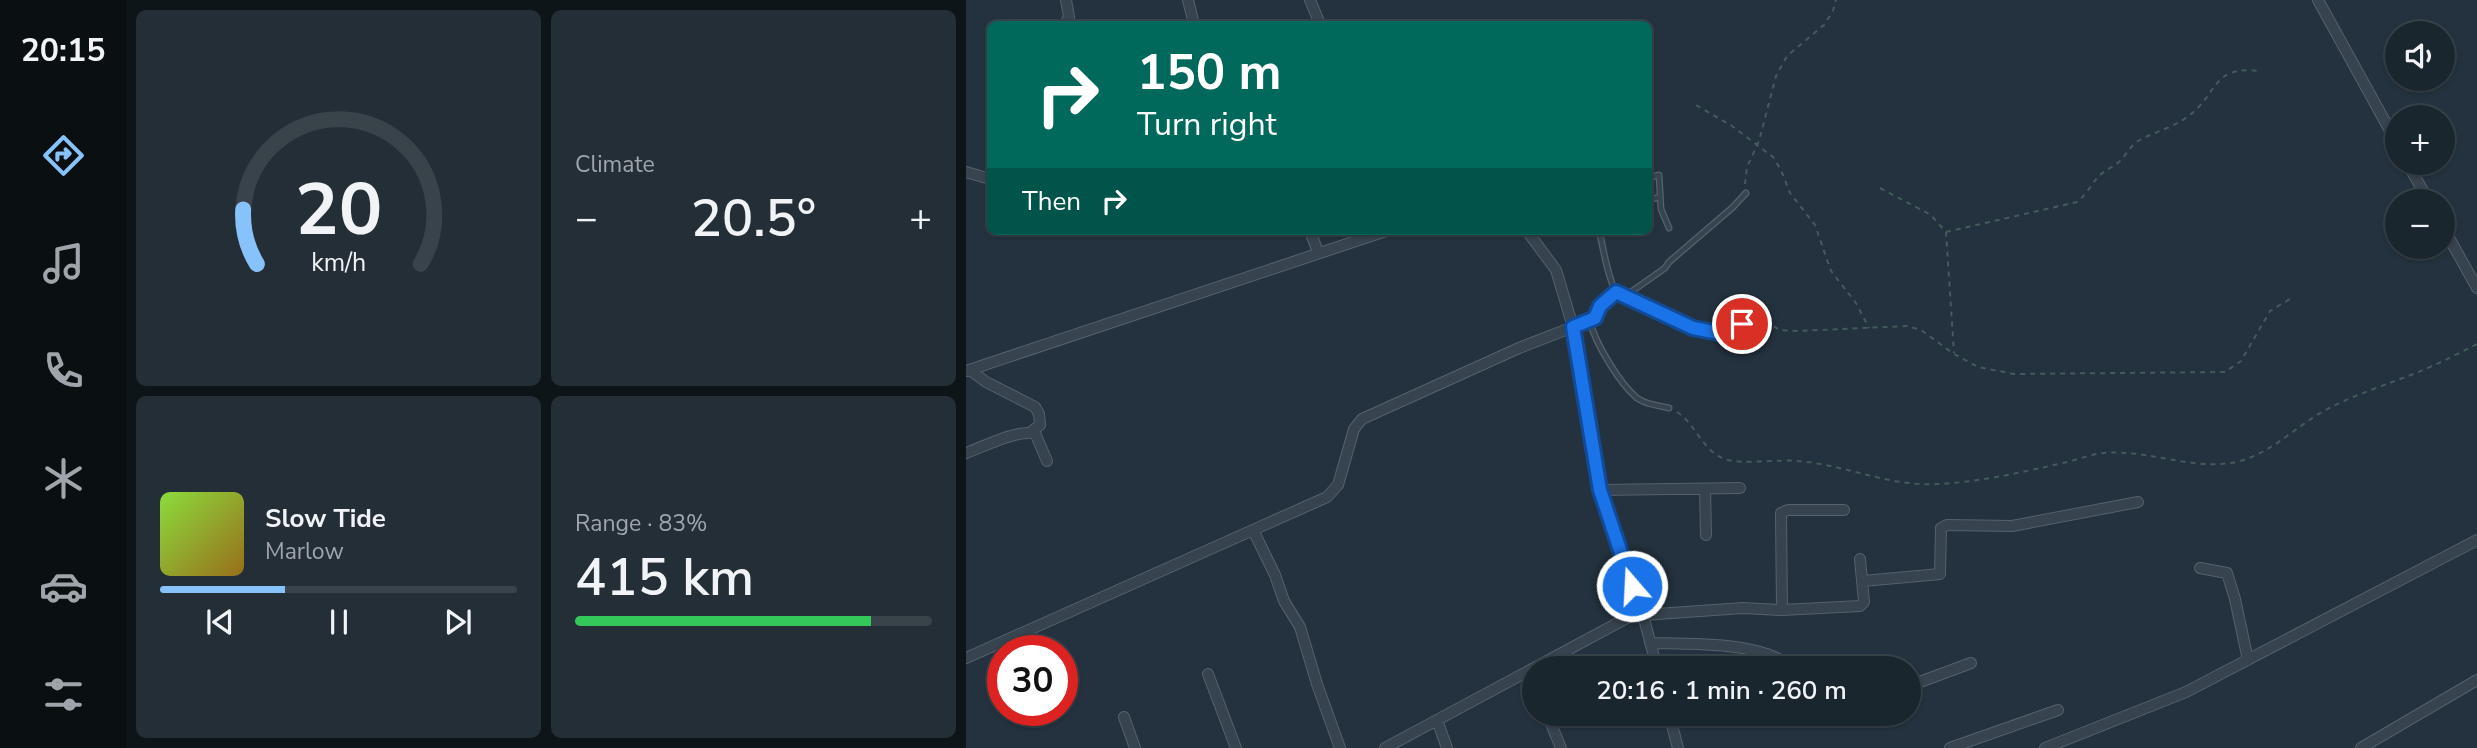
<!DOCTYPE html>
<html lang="en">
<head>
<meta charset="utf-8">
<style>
	:root { --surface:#1a262e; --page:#232e36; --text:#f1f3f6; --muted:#9fa5aa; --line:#38434a; --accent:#87c2fa }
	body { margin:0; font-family:"Nunito Sans",sans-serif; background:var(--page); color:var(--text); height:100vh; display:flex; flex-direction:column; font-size:26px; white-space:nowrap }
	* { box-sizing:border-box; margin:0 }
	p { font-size:23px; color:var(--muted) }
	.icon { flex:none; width:38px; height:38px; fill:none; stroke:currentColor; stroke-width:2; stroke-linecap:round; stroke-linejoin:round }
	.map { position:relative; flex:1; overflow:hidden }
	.side { display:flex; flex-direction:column; gap:10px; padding:10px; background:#0e1519; width:840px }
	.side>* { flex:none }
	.guide { position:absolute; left:21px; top:21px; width:665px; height:214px; border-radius:10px; box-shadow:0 2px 5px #0004,0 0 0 2px var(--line); background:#00695c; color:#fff; overflow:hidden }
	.controls { position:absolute; left:1419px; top:21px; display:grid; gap:14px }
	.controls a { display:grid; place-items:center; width:70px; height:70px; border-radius:50%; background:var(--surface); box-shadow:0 2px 5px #0004,0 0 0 2px var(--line); font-size:35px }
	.speed { position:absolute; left:21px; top:635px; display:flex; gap:14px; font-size:35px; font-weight:700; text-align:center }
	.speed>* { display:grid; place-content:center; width:91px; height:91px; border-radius:50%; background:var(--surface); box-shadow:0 2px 5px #0004,0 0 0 2px var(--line); line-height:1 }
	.speed .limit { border:10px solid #d22; background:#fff; color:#111 }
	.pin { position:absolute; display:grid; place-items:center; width:60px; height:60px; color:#fff; margin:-30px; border:4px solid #fff; border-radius:50%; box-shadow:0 2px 7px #0007 }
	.me { position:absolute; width:77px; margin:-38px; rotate:341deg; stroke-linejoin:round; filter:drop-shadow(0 0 5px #0008) }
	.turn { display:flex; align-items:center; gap:24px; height:147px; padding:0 35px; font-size:32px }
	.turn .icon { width:91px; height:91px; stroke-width:2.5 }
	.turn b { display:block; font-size:49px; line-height:60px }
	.then { display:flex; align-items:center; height:66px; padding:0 35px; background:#0003; gap:14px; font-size:26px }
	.big { font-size:52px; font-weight:600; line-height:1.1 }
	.side .card { flex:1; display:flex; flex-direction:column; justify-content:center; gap:10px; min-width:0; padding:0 24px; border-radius:10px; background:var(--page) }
	.side .dial { align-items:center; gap:0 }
	.dial svg { height:182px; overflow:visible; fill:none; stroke:var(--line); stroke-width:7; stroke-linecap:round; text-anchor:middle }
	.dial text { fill:var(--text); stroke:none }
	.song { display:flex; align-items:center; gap:21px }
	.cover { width:84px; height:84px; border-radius:10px; background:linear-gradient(135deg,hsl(90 70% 55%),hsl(40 70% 35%)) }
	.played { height:7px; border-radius:4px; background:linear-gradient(90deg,var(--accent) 35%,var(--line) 35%) }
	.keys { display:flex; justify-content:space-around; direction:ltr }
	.heat { display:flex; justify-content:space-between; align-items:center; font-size:38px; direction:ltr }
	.charge { height:10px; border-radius:5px; background:linear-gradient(90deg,#34c759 83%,var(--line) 0) }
	.side .tiles { flex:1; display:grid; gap:10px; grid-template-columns:repeat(2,1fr) }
	.trip { position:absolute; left:556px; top:656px; width:399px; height:70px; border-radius:35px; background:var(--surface); box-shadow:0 2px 5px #0004,0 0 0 2px var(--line); font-weight:600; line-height:70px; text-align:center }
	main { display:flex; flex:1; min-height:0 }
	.tabs { display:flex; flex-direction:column; width:126px; justify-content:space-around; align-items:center; background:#0a0f12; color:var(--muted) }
	.tabs .icon { width:49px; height:49px }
	.tabs .on { color:var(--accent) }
	.tabs b { font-size:32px; color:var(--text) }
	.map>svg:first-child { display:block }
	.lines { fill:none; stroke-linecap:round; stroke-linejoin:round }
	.lane-casing { stroke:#55616c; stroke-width:7 }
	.street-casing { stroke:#55616c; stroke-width:12 }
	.path { stroke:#435b5b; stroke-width:2; stroke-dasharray:5 5; stroke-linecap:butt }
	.lane { stroke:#37434e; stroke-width:4.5 }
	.street { stroke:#37434e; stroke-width:10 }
	.route-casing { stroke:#114b97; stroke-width:18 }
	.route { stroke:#1a73e8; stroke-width:12 }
</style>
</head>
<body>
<main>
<nav class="tabs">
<b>20:15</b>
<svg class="icon on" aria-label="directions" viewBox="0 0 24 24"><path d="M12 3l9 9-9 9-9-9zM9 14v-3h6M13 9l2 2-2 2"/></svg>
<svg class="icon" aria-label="music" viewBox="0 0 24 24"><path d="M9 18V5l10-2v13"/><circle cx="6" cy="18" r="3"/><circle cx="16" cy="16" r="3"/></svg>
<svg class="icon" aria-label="phone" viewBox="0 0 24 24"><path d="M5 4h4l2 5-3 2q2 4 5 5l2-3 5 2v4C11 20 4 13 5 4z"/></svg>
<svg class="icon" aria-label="climate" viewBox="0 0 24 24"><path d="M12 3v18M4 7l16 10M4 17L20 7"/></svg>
<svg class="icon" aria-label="car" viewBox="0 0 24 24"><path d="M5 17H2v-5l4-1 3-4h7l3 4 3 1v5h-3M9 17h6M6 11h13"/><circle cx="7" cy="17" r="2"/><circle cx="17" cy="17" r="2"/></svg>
<svg class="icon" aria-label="filters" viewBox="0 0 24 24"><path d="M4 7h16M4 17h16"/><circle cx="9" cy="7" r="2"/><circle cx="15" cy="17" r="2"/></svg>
</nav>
<section class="side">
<div class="tiles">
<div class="card dial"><svg viewBox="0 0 100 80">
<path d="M14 69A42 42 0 1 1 86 69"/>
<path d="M14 69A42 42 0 0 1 8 45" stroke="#87c2fa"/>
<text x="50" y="56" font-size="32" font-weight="700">20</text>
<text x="50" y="72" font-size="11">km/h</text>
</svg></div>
<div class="card"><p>Climate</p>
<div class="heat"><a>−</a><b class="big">20.5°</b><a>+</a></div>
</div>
<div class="card">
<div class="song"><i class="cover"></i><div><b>Slow Tide</b><p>Marlow</p></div></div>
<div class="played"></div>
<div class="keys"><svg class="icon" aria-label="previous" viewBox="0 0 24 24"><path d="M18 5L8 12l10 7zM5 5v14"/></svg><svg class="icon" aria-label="pause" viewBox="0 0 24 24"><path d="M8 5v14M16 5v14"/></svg><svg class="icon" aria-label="next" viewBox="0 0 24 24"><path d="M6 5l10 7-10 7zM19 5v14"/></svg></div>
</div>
<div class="card"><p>Range · 83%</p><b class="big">415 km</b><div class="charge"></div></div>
</div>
</section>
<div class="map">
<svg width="1511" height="748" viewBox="0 0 1511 748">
	<rect width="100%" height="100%" fill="#23323e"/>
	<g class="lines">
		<g class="lane-casing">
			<path id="lane" d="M682 178 693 175 695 209 703 228
				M682 200 694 197
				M633 231C638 250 641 276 650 292L727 328 758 334 793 315
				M624 322C630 344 653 383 671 398 680 405 692 405 703 408
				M607 327 629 318 634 306 650 292H665L699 268 703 262 766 208 780 193"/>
		</g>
		<g class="street-casing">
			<path id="street" d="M222 0 228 24
				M344 0 354 24
				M1352 0 1432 145
				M99 24 103 17 100 0
				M1441 163 1463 201
				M0 172 24 179
				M1477 227 1511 288
				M344 231 352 252
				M561 231 590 270 607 327
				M4 370 20 382 69 407 73 414 74 425 65 432
				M0 371 420 231
				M0 453C19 446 50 430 69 433L81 461
				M739 489 740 535
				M634 490 774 488
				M287 530 309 575 318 601 334 627 351 684 374 748
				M1234 568 1261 573 1269 599 1282 660
				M897 581 974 574 975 528 981 525 1046 526 1172 502
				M816 610 815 513 822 510H878
				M677 615 777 608 816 610 894 606 898 602 894 559
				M684 643C722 644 798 641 826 668
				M0 658 361 497 372 485 388 429 396 419 553 348 607 327 634 490 677 615 691 668
				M242 674 270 748
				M943 686 1005 663
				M581 714 595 748
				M703 714 712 748
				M158 717 169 748
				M471 720 481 748
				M419 748 674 611
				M984 748 1092 710
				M1079 748 1220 692 1511 540
				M1395 748 1511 680"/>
		</g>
		<path class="path" d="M730 105 766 126 807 157 815 170 824 193 849 225 865 271 890 303 903 328
			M779 184 781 167 793 141 810 76 821 56 858 25 867 11 870 0
			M914 188 965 215 980 232 988 353
			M980 232 1111 202C1120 195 1125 185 1132 177 1139 170 1147 167 1154 161 1160 155 1165 145 1172 141 1188 132 1206 128 1221 117 1253 95 1244 65 1294 71
			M800 320 813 330 832 331 941 326 955 330 988 354 1012 367 1048 374 1259 372 1275 361 1304 311 1324 299
			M711 412C730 424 736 451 759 459 773 465 815 459 832 461 880 465 924 487 972 484 1015 482 1056 472 1097 463 1111 460 1125 454 1138 453 1182 449 1226 471 1270 462 1304 454 1327 429 1356 412 1381 398 1408 389 1434 379 1460 370 1486 357 1511 344"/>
		<use href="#lane" class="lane"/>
		<use href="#street" class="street"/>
	</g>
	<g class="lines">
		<g class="route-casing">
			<path id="route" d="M666 586 634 490 607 327 629 318 634 306 650 292 727 328 758 334 776 324"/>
		</g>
		<use href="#route" class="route"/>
	</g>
</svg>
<div class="controls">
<a><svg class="icon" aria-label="sound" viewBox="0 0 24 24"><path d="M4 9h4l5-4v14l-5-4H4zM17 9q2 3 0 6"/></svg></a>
<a>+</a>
<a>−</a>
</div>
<div class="speed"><div class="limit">30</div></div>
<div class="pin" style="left:776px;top:324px;background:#d93025"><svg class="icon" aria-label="arrive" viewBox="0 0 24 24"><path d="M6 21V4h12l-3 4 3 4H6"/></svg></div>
<svg class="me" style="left:666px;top:586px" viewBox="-20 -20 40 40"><circle r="17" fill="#1a73e8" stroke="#fff" stroke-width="3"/><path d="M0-11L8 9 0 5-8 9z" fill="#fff"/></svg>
<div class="trip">20:16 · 1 min · 260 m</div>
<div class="guide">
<div class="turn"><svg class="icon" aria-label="right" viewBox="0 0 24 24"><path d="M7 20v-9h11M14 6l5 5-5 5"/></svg><div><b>150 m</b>Turn right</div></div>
<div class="then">Then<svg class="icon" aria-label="right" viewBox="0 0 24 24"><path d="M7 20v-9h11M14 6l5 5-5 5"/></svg></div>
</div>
</div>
</main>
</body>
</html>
